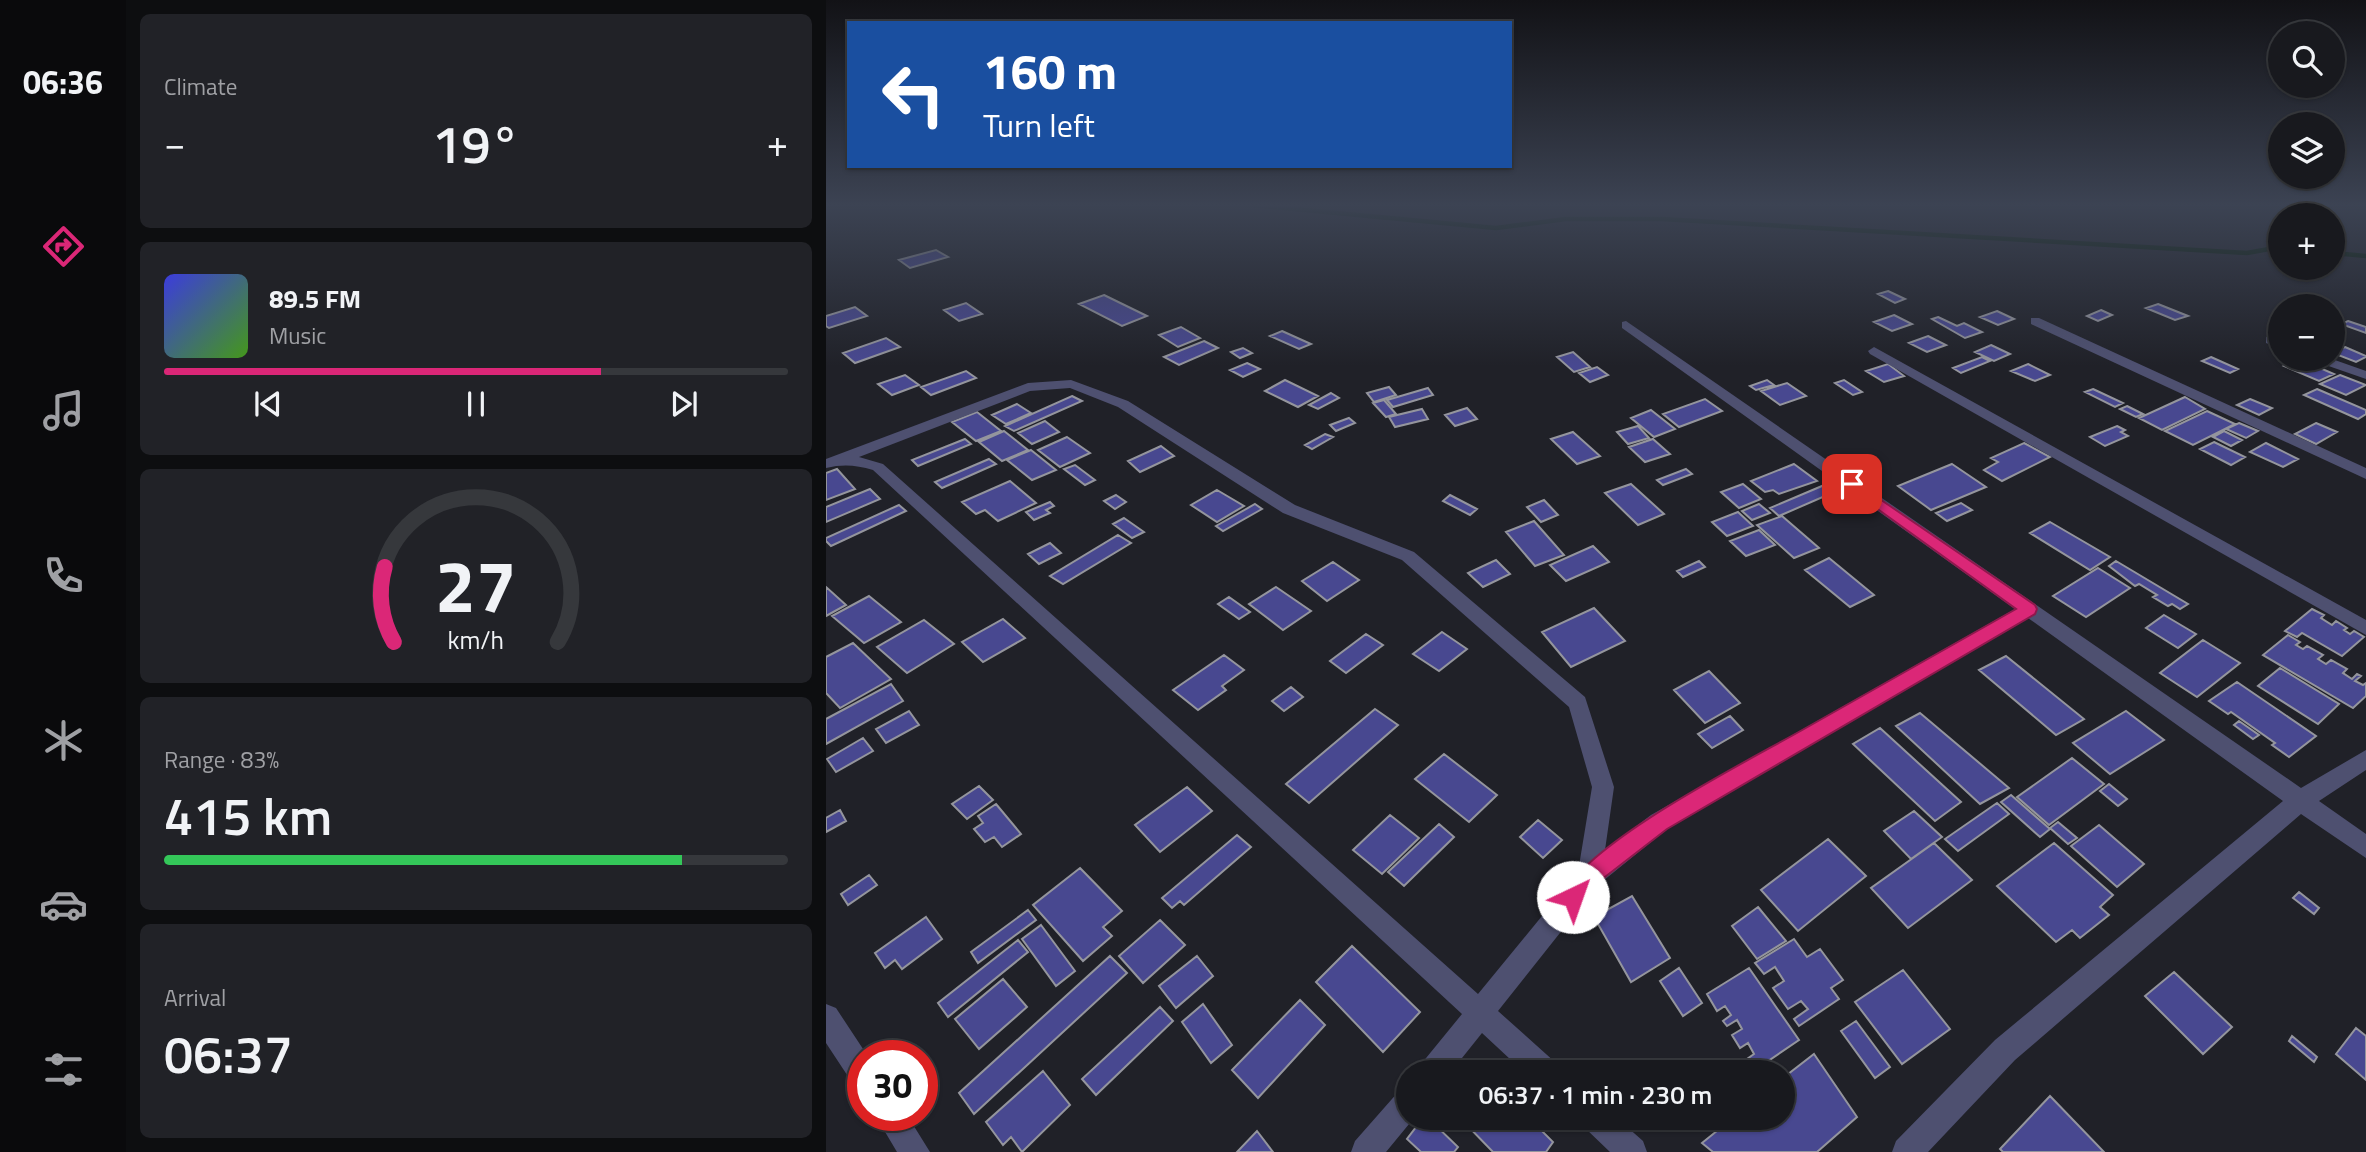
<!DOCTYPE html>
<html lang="en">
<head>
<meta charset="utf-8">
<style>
	:root { --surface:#18191e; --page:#212227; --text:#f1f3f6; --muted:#9fa0a4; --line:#36383c; --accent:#db2777 }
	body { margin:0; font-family:"Titillium Web",sans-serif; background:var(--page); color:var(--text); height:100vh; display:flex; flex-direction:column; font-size:26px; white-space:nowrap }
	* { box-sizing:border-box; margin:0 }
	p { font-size:23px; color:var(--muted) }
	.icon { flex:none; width:38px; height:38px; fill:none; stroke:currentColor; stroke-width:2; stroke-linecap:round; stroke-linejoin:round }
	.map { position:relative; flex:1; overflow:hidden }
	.panel { display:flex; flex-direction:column; gap:14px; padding:14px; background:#0d0e10; width:700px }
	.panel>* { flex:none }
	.hud { position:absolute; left:21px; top:21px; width:665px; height:147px; border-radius:0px; box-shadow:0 2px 5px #0004,0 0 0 2px var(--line); background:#1a4fa0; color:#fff; overflow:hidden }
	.fabs { position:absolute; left:1442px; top:21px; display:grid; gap:14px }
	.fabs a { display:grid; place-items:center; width:77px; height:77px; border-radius:50%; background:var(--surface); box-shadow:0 2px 5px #0004,0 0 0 2px var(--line); font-size:35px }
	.speed { position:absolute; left:21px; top:1040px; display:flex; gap:14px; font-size:35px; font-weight:700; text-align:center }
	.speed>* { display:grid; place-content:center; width:91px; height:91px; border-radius:50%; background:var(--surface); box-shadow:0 2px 5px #0004,0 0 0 2px var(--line); line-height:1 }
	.speed .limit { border:10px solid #d22; background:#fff; color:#111 }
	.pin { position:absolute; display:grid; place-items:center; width:60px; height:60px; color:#fff; margin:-30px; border-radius:14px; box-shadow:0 4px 10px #0006 }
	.me { position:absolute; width:77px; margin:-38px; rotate:42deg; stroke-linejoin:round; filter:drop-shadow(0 0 5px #0008) }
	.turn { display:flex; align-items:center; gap:24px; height:147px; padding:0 21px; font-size:32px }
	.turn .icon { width:91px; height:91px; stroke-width:2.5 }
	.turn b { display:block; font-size:49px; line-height:60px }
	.big { font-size:52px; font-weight:600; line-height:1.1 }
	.panel .widget { flex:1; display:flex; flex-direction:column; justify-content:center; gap:10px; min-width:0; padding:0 24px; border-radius:10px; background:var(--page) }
	.panel .dial { align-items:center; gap:0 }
	.dial svg { height:182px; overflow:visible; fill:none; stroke:var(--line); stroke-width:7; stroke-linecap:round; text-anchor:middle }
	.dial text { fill:var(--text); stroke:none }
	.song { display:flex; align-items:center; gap:21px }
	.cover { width:84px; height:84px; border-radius:10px; background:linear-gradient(135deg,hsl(240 70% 55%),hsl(100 70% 35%)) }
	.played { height:7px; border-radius:4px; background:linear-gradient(90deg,var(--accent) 70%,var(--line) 70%) }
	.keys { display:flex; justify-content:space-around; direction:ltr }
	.heat { display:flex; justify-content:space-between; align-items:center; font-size:38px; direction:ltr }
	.charge { height:10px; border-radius:5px; background:linear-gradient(90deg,#34c759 83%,var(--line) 0) }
	.trip { position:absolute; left:570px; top:1060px; width:399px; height:70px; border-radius:35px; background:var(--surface); box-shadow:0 2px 5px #0004,0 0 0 2px var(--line); font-weight:600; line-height:70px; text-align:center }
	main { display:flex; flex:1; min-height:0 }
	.tabs { display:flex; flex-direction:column; width:126px; justify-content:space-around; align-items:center; background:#0a0a0c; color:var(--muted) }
	.tabs .icon { width:49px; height:49px }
	.tabs .on { color:var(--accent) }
	.tabs b { font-size:32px; color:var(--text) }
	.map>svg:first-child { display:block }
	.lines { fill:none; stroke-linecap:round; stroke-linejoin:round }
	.stream { stroke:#001700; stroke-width:4.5 }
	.building { fill:#484890; stroke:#94959d; stroke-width:2 }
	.street { fill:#4e5070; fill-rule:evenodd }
	.route { fill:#db2777; stroke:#8e194d; stroke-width:2 }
</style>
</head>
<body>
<main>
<nav class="tabs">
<b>06:36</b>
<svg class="icon on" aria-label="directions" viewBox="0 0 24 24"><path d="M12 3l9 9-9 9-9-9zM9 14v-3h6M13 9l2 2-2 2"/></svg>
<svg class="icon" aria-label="music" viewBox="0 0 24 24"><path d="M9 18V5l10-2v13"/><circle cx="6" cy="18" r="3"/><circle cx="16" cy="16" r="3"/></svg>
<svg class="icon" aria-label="phone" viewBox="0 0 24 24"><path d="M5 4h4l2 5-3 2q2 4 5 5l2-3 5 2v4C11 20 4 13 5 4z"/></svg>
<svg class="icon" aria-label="climate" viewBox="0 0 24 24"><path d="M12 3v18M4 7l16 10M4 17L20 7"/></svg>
<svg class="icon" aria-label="car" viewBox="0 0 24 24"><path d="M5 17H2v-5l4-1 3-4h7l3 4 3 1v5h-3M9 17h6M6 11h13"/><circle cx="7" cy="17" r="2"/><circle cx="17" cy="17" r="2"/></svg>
<svg class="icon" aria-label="filters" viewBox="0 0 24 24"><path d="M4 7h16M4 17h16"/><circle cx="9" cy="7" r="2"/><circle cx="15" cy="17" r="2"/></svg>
</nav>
<section class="panel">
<div class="widget"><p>Climate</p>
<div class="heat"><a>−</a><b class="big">19°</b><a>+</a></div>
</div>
<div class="widget">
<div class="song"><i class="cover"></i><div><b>89.5 FM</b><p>Music</p></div></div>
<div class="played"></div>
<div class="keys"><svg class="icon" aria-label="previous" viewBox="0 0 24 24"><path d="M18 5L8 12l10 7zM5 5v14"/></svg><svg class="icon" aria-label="pause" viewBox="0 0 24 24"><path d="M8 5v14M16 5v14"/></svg><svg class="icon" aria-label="next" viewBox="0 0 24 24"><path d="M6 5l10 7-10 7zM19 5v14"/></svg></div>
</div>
<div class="widget dial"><svg viewBox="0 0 100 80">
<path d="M14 69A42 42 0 1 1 86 69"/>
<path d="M14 69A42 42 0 0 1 10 36" stroke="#db2777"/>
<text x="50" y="56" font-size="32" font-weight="700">27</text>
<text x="50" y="72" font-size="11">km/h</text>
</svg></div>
<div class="widget"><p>Range · 83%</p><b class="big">415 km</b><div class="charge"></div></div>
<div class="widget"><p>Arrival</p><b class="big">06:37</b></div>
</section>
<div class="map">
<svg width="1540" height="1152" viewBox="0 0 1540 1152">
	<rect width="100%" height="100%" fill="#202128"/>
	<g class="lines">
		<path class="stream" d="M426 205 670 228 740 219H836L1421 253 1454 247
			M1507 253 1540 256"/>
	</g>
	<path class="building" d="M110 250 122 257 84 268 73 260Z
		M1062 291 1079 299 1069 303 1052 294Z
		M278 295 321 316 296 326 253 304Z
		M140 303 156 314 133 321 118 310Z
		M1332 304 1362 316 1349 320 1320 308Z
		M29 307 41 316 3 328 0 326V316Z
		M1275 310 1286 315 1272 321 1261 316Z
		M1171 311 1188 319 1172 325 1154 317Z
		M1068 315 1086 324 1066 331 1048 322Z
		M1112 317 1131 326 1138 323 1156 332 1139 338 1106 319Z
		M1522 321 1540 327V333L1515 324Z
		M355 327 374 338 352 347 333 335Z
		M456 331 485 344 473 349 444 336Z
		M1102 336 1120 345 1101 352 1083 343Z
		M60 338 74 347 29 363 17 353Z
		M378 341 392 348 353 365 338 357Z
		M1165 345 1184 354 1168 361 1149 352Z
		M1519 347 1540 356V357L1530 362 1507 353Z
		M417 348 426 353 414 358 405 352Z
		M747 352 764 367 748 372 731 357Z
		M1156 357 1164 361 1135 373 1127 368Z
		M1385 357 1412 369 1404 373 1376 361Z
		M1473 359 1508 374 1493 381 1458 366Z
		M421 363 434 369 417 377 404 370Z
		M1062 364 1078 376 1058 382 1040 371Z
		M1202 364 1224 375 1209 381 1185 371Z
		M771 367 782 375 764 382 753 373Z
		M140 371 150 378 105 395 95 387Z
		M79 375 93 385 66 395 52 384Z
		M1514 375 1540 385 1520 395 1494 384Z
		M459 380 492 396 472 407 439 391Z
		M941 380 948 385 930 390 924 386Z
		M1018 380 1036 392 1027 395 1009 383Z
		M961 383 980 396 954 405 935 391Z
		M563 387 570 395 548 402 541 393Z
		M602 388 607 395 567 407 561 400Z
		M1267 389 1297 403 1289 407 1259 392Z
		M1491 389 1540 410V414L1532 419 1478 395Z
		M505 393 513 398 492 409 483 405Z
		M246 396 256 401 188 431 179 426Z
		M1359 397 1379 409 1336 430 1313 418Z
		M879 399 896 411 853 427 837 414Z
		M1424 399 1446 408 1433 415 1411 405Z
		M558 400 570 414 560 417 547 403Z
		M191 404 205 413 180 424 166 415Z
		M1301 406 1317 414 1310 417 1294 409Z
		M641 408 651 419 629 426 619 415Z
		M596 409 602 419 569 427 563 417Z
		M825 410 849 429 828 437 805 418Z
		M1381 411 1409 424 1367 445 1339 431Z
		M151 412 175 431 150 441 126 422Z
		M523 418 529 423 510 431 504 425Z
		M219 421 233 432 206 444 192 433Z
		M1413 423 1432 431 1420 438 1400 429Z
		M1490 423 1511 432 1490 444 1469 434Z
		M812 426 823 438 802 444 791 432Z
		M1291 426 1299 430 1295 432 1302 436 1279 446 1264 437Z
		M178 431 202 450 176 461 153 442Z
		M1398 431 1416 440 1405 446 1387 437Z
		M747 432 774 456 751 464 725 439Z
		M499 434 507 437 486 449 479 445Z
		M241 437 264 453 234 467 212 450Z
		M139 439 145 444 92 466 86 460Z
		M827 439 844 454 819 462 803 447Z
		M1388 442 1419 457 1405 465 1374 449Z
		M1198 443 1224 457 1176 481 1158 470 1172 462 1165 458Z
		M1440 443 1472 459 1457 467 1424 452Z
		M335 446 348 456 314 472 302 461Z
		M205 450 230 470 206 480 181 460Z
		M163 459 170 464 116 488 109 482Z
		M968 464 991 481 953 494 947 490 939 492 925 481Z
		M1126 464 1160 487 1105 510 1072 486Z
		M249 465 269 480 259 485 238 469Z
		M11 469 29 489 0 500V473Z
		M860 469 866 474 837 485 831 480Z
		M184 481 210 503 172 521 159 510 150 514 136 502Z
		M805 484 838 514 812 525 779 493Z
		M917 484 935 499 913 508 895 492Z
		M996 486 1006 493 953 516 944 508Z
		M44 489 54 499 0 522V507Z
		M391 490 418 506 391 522 365 505Z
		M290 495 300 502 289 509 278 501Z
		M624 495 651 509 644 515 617 501Z
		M718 500 732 515 715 522 701 507Z
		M224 502 228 506 220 510 224 513 208 520 200 512Z
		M1135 503 1146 510 1121 521 1110 513Z
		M429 504 436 509 397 531 390 526Z
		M933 504 944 513 926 520 916 511Z
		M73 505 80 511 5 546 0 541V538Z
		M912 512 927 526 901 536 886 522Z
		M956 516 993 548 968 558 931 525Z
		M298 518 318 532 306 538 287 524Z
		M708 521 738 555 709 566 680 532Z
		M1224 522 1284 557 1264 570 1204 533Z
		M933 530 949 545 920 556 904 541Z
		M292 535 305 543 237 584 224 576Z
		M224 543 235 553 213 564 202 554Z
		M767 546 783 562 740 581 724 565Z
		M1003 558 1048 595 1024 607 979 570Z
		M670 560 684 574 657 587 642 573Z
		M873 561 879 567 857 577 851 571Z
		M1290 561 1362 604 1354 609 1346 604 1342 606 1327 597 1331 595 1313 584 1309 586 1283 566Z
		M507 562 533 580 501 601 476 581Z
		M1272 568 1304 588 1260 617 1227 596Z
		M0 587 20 605 0 616Z
		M450 587 485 611 457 630 423 604Z
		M43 596 75 622 38 643 6 616Z
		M403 597 424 612 413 619 392 604Z
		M768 608 799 641 745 667 716 632Z
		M1486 609 1498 615 1495 618 1506 625 1510 621 1521 628 1518 630 1524 634 1528 631 1538 637 1516 656 1476 633 1471 637 1459 631Z
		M1338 615 1370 634 1352 648 1320 628Z
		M177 619 199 638 157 662 136 642Z
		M98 620 128 644 81 673 51 647Z
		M616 632 641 649 613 671 587 654Z
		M540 634 557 645 520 673 504 661Z
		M1462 635 1474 642 1470 645 1477 649 1481 646 1497 655 1492 659 1500 664 1505 660 1521 669 1517 673 1526 679 1531 674 1535 676 1529 681 1537 685 1540 683V696L1527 708 1437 655Z
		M1377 640 1414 663 1371 697 1334 673Z
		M27 643 65 679 14 708 0 693V657Z
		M398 655 418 670 396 686 400 690 372 710 347 690Z
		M1180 656 1258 719 1230 735 1153 670Z
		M1454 668 1513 704 1492 724 1432 686Z
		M883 671 914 703 879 723 848 690Z
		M1411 682 1490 736 1463 757 1446 745 1449 743 1405 712 1402 714 1383 701Z
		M65 684 77 701 0 744V719Z
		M465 687 477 697 458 711 446 701Z
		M549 709 572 725 483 803 460 784Z
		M83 711 93 725 60 743 50 729Z
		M1300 711 1338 740 1284 774 1247 743Z
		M1094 713 1183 788 1154 804 1070 726Z
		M904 716 917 730 886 748 872 734Z
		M1413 721 1433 735 1427 739 1408 725Z
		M1054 728 1135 802 1109 821 1027 744Z
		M37 738 47 751 10 772 1 759Z
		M618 754 671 795 643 822 589 779Z
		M1246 758 1278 784 1223 825 1191 797Z
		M1283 784 1301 799 1292 806 1274 791Z
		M153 786 167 800 141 819 126 804Z
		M361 787 386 811 334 852 309 825Z
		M1185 795 1224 829 1214 837 1175 802Z
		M1171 803 1183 814 1132 851 1119 839Z
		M170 804 195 834 176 847 168 837 159 842 148 829 157 823 152 816Z
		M14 810 20 821 0 832V818Z
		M1088 811 1116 837 1085 859 1058 831Z
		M564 815 593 838 556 874 527 850Z
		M712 820 736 840 717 858 694 837Z
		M1232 822 1251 838 1242 844 1224 828Z
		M613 824 628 837 578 886 562 872Z
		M1273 825 1318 864 1291 887 1245 846Z
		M411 835 425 847 358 905 354 901 346 908 336 898Z
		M1002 839 1040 876 972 931 935 890Z
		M1108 843 1146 880 1082 928 1045 888Z
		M1228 843 1287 895 1274 907 1283 915 1254 938 1246 930 1230 942 1171 886Z
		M254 868 296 911 277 927 286 936 257 961 207 905Z
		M43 875 51 885 22 905 15 894Z
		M1473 892 1493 908 1488 914 1467 898Z
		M806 896 844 958 805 982 768 917Z
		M932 907 960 941 931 959 906 926Z
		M202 910 210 920 152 963 145 952Z
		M100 917 116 939 76 969 69 960 59 968 49 953Z
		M334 920 359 945 317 983 293 956Z
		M215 925 249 971 230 986 196 939Z
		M968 939 981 957 994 949 1017 980 1005 988 1013 999 973 1026 968 1019 982 1009 975 1001 962 1009 947 988 958 981 949 967 938 974 929 963Z
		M192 940 202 952 122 1017 112 1003Z
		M526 946 594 1012 557 1052 490 982Z
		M284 956 301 973 148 1114 133 1093Z
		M371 956 387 976 350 1008 333 986Z
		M853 968 876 1003 857 1016 834 981Z
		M923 968 973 1040 929 1070 921 1059 928 1054 922 1043 914 1048 906 1035 916 1029 911 1020 901 1026 897 1021 905 1015 899 1006 891 1011 881 994Z
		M1077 970 1124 1029 1076 1064 1029 1002Z
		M1348 972 1406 1027 1377 1054 1319 996Z
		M177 979 201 1007 153 1049 129 1019Z
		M474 1000 499 1025 432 1098 406 1070Z
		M377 1004 406 1045 385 1063 356 1022Z
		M334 1007 347 1021 270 1095 256 1079Z
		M1030 1021 1064 1067 1049 1078 1015 1031Z
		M1530 1028 1540 1036V1080L1510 1054Z
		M1466 1036 1491 1057 1488 1062 1463 1041Z
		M988 1054 1031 1117 991 1152H887L876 1143 907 1118H957V1078Z
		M645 1061 657 1073H635Z
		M217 1071 244 1105 196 1152 185 1137 177 1145 160 1122Z
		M1224 1096 1278 1152H1177L1174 1149Z
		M597 1118H602L632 1147 628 1152H595L581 1139Z
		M634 1118H703L727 1142 720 1152H667Z
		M431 1131 447 1152H411Z"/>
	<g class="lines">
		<path class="street" d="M1205 318H1213L1540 468V479L1205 324Z
			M800 321 1475 788 1540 750V770L1493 801 1540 834V858L1475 814 1189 1060 1102 1152H1066L1070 1141 1169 1040 1457 801 1202 618 841 829 772 885 672 1011 730 1063 734 1073H699L656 1033 624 1073H592L596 1063 636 1014 47 470C30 465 17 464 0 468V459L202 383 245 380 302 401 469 505 588 552 759 697 788 787 779 850 825 815 1189 609 796 328V322ZM244 388 292 407 457 513 576 560 743 707 766 787 752 872 652 994 57 464 33 457 204 391Z
			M1444 336 1454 340V348L1440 343V337Z
			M1048 347 1540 620V635L1044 354 1042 351Z
			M1489 359H1506L1540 371V379L1491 362Z
			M0 1004 10 1008 41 1055H37V1088L27 1084 0 1043Z
			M583 1086V1118H588L560 1152H525L529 1141 573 1091Z
			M49 1115H81L104 1152H71Z
			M754 1118H791L817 1141 821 1152H784L759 1128Z"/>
	</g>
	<linearGradient id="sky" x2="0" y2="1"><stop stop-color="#121216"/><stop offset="0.56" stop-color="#3c4353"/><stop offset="1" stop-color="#3c4353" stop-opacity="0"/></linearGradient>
	<rect width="1540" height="366" fill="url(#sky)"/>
	<path class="route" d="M1026 480 1209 605 1211 609 1209 614 841 829 770 884 755 904 747 907 739 904 736 897C760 842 922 761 978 729 1049 689 1120 649 1190 609L1021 487 1019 484Z"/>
</svg>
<div class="fabs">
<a><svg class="icon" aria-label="search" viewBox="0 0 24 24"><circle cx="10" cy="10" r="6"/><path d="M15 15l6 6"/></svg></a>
<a><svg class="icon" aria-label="layers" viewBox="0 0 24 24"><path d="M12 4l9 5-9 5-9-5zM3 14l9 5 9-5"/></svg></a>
<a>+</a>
<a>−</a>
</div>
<div class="speed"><div class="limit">30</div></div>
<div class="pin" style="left:1026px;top:484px;background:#d93025"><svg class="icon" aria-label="arrive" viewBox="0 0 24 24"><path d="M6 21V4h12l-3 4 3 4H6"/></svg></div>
<svg class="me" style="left:747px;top:897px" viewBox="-20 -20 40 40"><circle r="19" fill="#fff"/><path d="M0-13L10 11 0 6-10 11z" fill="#db2777"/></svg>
<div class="trip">06:37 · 1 min · 230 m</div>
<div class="hud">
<div class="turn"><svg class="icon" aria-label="left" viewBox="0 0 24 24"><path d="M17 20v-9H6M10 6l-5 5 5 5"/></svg><div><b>160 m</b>Turn left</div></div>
</div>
</div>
</main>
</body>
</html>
